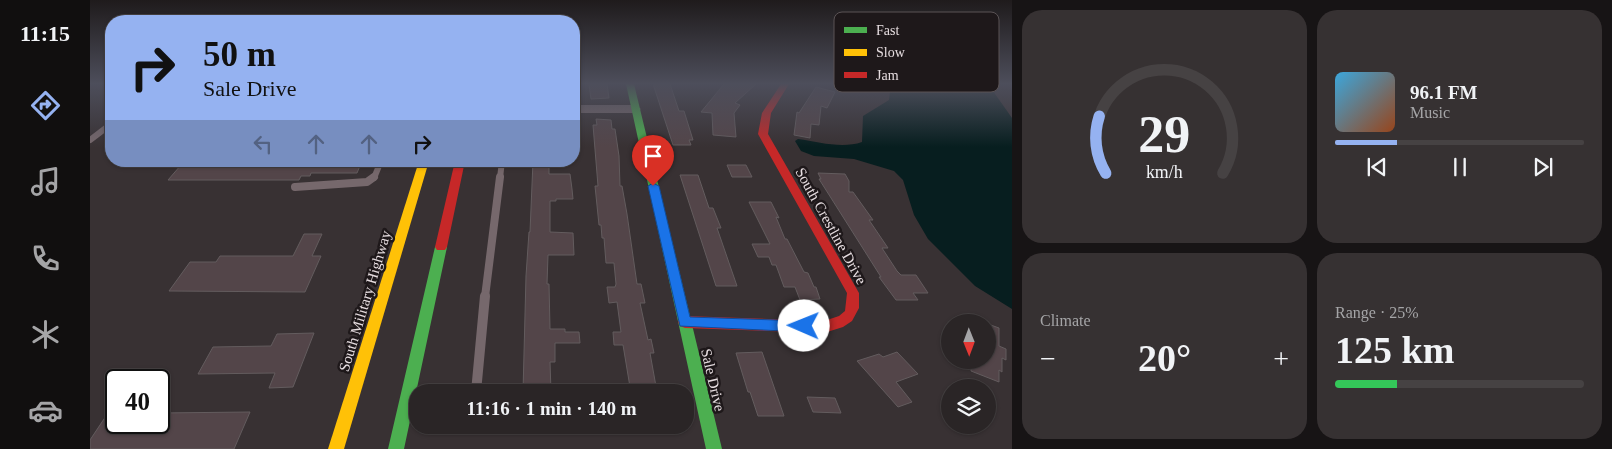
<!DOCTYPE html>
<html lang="en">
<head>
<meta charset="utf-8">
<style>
	:root { --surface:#2a2526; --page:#363132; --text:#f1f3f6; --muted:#a5a5a7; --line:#464243; --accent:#95b2f1 }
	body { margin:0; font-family:Georgia,serif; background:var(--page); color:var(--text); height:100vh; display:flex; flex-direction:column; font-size:19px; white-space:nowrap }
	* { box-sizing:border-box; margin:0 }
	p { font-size:16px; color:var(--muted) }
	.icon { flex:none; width:28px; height:28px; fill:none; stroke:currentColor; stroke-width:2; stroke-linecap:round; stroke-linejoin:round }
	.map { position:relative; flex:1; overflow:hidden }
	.panel { display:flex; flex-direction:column; gap:10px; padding:10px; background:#171415; width:600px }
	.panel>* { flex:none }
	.banner { position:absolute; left:15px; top:15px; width:475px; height:152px; border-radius:20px; box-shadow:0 1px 4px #0004,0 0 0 1px var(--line); background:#95b2f1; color:#111; overflow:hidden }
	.needle { width:32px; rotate:179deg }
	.tools { position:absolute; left:851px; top:314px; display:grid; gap:10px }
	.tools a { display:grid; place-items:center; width:55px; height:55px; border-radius:50%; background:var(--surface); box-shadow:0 1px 4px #0004,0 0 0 1px var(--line); font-size:25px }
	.speed { position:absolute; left:15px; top:369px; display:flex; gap:10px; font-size:25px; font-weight:700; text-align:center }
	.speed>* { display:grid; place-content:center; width:65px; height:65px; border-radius:50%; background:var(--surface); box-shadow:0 1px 4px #0004,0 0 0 1px var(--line); line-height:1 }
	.speed .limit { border:2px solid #111; border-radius:8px; background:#fff; color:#111 }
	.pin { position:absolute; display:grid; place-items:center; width:42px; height:42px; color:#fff; margin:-51px -21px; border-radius:50% 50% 50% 0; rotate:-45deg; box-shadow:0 0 5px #0007 }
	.pin .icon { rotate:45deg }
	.me { position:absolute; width:55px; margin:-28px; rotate:271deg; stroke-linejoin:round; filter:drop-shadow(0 0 4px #0008) }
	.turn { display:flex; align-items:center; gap:18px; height:105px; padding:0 15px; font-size:22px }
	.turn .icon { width:65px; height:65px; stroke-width:2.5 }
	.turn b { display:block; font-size:35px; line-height:42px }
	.lanes { display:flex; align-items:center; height:48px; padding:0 15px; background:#0003; justify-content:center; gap:25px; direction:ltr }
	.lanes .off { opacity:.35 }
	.big { font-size:38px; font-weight:800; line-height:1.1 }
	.panel .card { flex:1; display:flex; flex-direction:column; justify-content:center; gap:8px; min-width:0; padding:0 18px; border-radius:20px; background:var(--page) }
	.panel .dial { align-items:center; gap:0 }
	.dial svg { height:130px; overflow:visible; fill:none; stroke:var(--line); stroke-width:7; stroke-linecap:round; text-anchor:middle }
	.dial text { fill:var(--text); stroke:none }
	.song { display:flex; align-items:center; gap:15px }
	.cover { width:60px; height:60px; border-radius:8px; background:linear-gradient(135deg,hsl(200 70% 55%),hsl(20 70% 35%)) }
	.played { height:5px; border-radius:2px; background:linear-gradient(90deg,var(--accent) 25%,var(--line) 25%) }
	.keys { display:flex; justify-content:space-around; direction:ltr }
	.heat { display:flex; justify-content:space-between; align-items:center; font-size:28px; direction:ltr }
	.charge { height:8px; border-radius:4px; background:linear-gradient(90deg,#34c759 25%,var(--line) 0) }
	.panel .tiles { flex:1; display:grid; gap:10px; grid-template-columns:repeat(2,1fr) }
	.trip { position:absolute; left:319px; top:384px; width:285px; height:50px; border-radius:20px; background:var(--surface); box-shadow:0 1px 4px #0004,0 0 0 1px var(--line); font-weight:800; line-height:50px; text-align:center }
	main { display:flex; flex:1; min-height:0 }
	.menu { display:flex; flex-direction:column; width:90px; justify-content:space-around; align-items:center; background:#110f0f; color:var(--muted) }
	.menu .icon { width:35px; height:35px }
	.menu .selected { color:var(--accent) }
	.menu b { font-size:22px; color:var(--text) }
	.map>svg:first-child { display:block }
	.water { fill:#071e1f }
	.building { fill:#534549; stroke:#635c5e }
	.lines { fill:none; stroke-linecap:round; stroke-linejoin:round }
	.lane-far2 { stroke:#76686c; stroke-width:6 }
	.lane-far1 { stroke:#76686c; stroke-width:8 }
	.lane { stroke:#76686c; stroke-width:10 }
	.street { fill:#76686c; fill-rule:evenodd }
	.fast { fill:#4caf50; fill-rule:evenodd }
	.slow { fill:#ffc107; fill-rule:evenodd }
	.jam { fill:#c62828; fill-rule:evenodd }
	.route { fill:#1a73e8; stroke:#114b97 }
	.labels { text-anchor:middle; stroke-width:5; stroke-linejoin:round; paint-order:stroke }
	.street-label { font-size:15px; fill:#e6dde0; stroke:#1e181a }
	.key { fill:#1e181a; stroke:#5a5355; stroke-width:1 }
	.key-label { font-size:14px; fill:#e6dde0 }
</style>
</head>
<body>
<main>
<nav class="menu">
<b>11:15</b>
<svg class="icon selected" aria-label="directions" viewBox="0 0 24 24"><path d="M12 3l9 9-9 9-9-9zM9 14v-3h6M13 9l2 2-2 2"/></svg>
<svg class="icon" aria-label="music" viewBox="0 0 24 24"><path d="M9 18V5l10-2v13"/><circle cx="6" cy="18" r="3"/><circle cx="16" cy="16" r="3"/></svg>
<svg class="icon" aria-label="phone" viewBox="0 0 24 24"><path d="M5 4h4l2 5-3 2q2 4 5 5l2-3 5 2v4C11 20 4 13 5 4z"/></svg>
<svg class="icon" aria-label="climate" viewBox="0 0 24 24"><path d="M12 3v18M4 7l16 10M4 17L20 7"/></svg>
<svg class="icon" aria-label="car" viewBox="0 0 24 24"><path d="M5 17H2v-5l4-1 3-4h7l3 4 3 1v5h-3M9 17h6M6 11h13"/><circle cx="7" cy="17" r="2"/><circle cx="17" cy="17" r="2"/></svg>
</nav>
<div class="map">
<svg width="922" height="449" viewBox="0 0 922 449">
	<rect width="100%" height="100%" fill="#383133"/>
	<path class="water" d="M801 84H898L922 118V309L885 286 838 239 824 215 813 180 804 171 764 159 724 156 711 151 705 141 708 139C729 142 752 149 772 142L773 116 799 100Z"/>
	<path class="building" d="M499 84H517L519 98 501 99Z
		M563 84H580L589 111H594L603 140H599L601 145H583Z
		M634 84H666L645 103 650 105 644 113 646 137 623 135 622 113 611 112Z
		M726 87 745 92 737 108 731 106 729 125 721 124 720 138 704 135 707 112 709 113Z
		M506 119 521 120 522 129H525L529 156 530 186H532L537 214 547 284H551L555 303H550L558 340 561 339 564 353H560L567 392H542V387H540L533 345H524L523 332H531L527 302 519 303 517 287H525L526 284 524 263H516L514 238H512L511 225H509L505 186H508L503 125H507Z
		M153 161H272L267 173H221L220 176H211L209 180H78L91 165H151Z
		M443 161H459V174H480L482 189 483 199H466V201H460V232L483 233 484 255H458L457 284H459L460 329H475V332H489L490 343H465V362H460L461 392H433L436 276 439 232H440Z
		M637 165H656L662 177H642Z
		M728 173 755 174 759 181V192H763L783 220H779L798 248H792L807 271 811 275H826L838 293H823L828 300H806L789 277H791L729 179H731Z
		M590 175H608L619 208H623L631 228H627L647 286H626Z
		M659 202H681L689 218 686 217 695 239H697L714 272 718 273 724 287H726L730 299 710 300 705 287H694L686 265H682L679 257H668L662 244H680Z
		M214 234H232L222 256H231L215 292 79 291 100 262H126L130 256H203Z
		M898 324 909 328V346L916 349V360L912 358V372L909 370V382L881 371 882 360H898Z
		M224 333 203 387 179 388 185 373 108 374 123 347 181 346 187 334Z
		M672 352 694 416H668L660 392H658L646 353Z
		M807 352 828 374 806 382 822 402 808 407 767 361 789 354 793 357Z
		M717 397 745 398 751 413 723 412Z
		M160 412 144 449H0V440L18 413H26V422H69V413Z"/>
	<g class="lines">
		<path class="lane-far2" d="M0 140 21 124
			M284 178 291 161
			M410 178 412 161"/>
		<path class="lane-far1" d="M205 187 277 182 284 177
			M395 297 410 177"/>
		<path class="lane" d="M386 392 395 296"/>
		<path class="street" d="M484 105H545L551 109 545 113H484Z"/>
		<path class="fast" d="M536 84H544L632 449H616Z
			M351 243 355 244 357 247 314 449H298L345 247 347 244Z"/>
		<path class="slow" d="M329 161H339L254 449H238Z"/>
		<path class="jam" d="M691 84H699L681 113 678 134 769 293V308L762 321 753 327 734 333 595 328 590 326 588 322 590 318 595 316 734 321 749 316 755 311 757 293 668 134 672 113Z
			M365 161H375L357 247 355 250H347L345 247Z"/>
	</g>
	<linearGradient id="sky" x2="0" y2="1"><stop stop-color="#1f1b1c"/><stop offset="0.57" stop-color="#4d4e5b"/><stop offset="1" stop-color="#4d4e5b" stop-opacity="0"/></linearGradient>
	<rect width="922" height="147" fill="url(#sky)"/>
	<path class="route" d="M563 183 569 186 600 317 714 321 719 322 721 326 719 330 714 332 590 326 558 186Z"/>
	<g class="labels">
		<g class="street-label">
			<text transform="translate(741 226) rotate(61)" y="5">South Crestline Drive</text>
			<text transform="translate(275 301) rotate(-73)" y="5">South Military Highway</text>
			<text transform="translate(623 380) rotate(77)" y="5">Sale Drive</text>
		</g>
	</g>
	<rect x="744" y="12" width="165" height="80" rx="8" class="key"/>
	<rect x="754" y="27" width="23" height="6" fill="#4caf50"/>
	<rect x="754" y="49" width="23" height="7" fill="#ffc107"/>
	<rect x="754" y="72" width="23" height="6" fill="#c62828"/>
	<g class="key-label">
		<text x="786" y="35">Fast</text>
		<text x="786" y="57">Slow</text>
		<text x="786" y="80">Jam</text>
	</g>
</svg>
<div class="tools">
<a><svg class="needle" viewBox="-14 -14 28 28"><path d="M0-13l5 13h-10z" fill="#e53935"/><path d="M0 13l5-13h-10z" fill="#a5a5a7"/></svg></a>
<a><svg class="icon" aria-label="layers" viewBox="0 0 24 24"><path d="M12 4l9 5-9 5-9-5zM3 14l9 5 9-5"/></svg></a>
</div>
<div class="speed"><div class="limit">40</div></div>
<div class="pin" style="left:563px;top:186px;background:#d93025"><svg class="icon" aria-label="arrive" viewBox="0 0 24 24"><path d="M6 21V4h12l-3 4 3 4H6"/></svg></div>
<svg class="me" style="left:714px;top:326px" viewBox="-20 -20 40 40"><circle r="19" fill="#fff"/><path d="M0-13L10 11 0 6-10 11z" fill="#1a73e8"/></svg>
<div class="trip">11:16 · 1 min · 140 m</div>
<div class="banner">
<div class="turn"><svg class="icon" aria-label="right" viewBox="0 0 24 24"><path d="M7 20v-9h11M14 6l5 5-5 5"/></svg><div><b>50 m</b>Sale Drive</div></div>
<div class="lanes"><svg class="icon off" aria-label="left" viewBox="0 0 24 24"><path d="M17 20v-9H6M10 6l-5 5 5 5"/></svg><svg class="icon off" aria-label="ahead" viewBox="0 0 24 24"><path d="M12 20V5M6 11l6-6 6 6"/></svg><svg class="icon off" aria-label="ahead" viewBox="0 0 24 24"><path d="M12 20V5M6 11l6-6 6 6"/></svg><svg class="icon" aria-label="right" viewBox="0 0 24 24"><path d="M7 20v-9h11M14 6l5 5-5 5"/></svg></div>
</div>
</div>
<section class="panel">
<div class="tiles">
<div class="card dial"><svg viewBox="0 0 100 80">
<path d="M14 69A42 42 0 1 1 86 69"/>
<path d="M14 69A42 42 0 0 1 10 34" stroke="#95b2f1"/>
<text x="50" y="56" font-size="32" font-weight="700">29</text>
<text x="50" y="72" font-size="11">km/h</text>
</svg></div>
<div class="card">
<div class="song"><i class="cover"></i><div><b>96.1 FM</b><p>Music</p></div></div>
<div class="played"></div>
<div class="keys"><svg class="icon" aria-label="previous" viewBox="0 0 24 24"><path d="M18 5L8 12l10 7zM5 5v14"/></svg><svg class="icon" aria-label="pause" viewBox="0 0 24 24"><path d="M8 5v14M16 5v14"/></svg><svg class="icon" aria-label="next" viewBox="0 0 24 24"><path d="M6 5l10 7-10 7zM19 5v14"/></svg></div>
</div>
<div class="card"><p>Climate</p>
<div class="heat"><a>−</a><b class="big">20°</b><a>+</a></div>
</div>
<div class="card"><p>Range · 25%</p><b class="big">125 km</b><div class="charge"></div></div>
</div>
</section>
</main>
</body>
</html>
